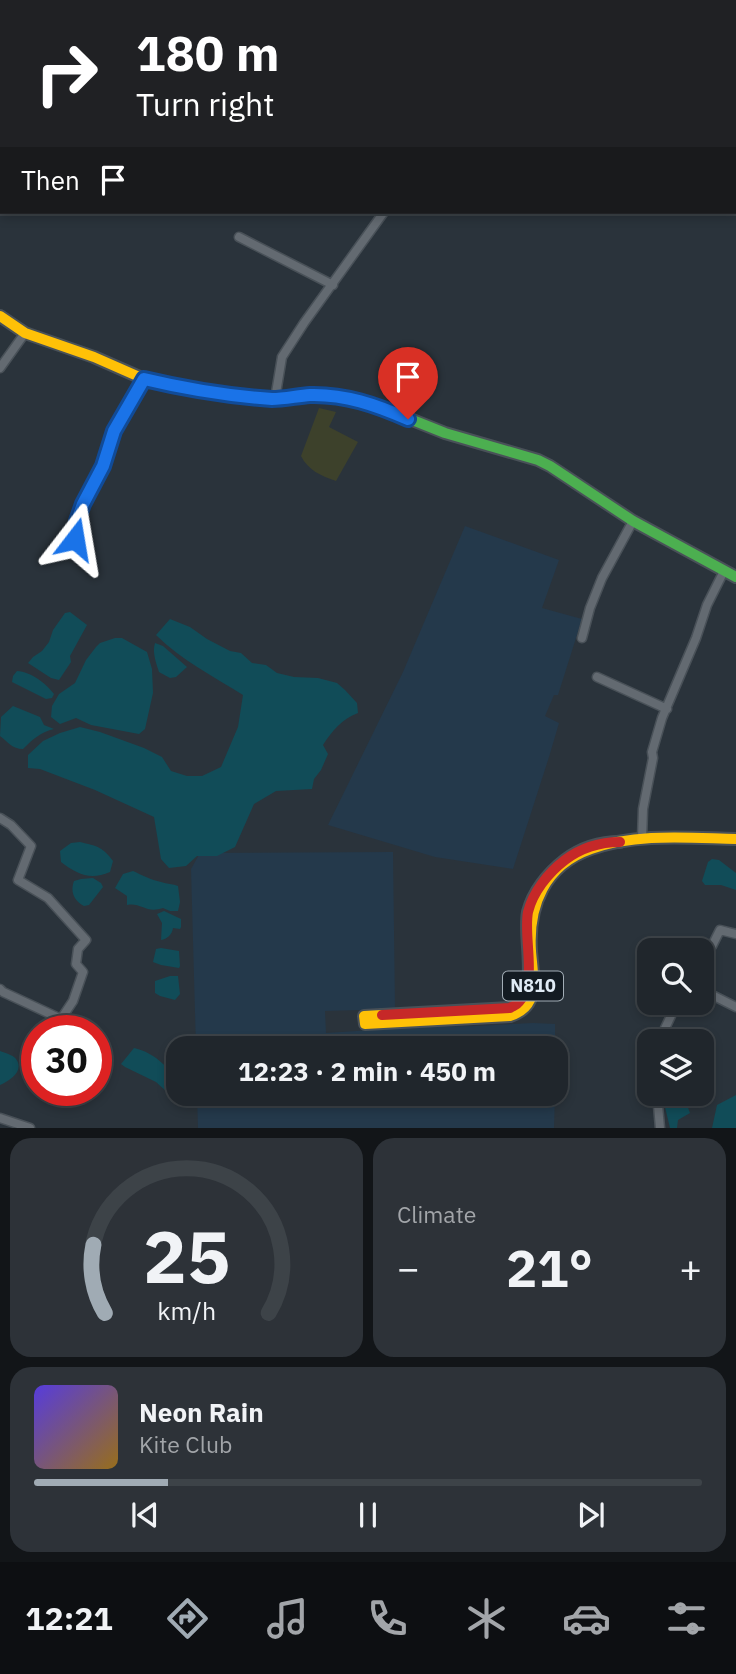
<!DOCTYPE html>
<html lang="en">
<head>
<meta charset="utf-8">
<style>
	:root { --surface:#20262c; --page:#2d3238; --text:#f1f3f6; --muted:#a2a5a9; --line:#3d4348; --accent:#a0abb4 }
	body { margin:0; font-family:"IBM Plex Sans",sans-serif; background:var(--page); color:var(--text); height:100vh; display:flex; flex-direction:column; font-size:26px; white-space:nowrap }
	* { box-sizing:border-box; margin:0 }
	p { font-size:23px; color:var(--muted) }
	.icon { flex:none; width:38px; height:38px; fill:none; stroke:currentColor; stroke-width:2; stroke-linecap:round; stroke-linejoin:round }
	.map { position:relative; height:1128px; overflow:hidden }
	.side { display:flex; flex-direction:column; gap:10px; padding:10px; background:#121518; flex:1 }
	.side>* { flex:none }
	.top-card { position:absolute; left:0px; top:0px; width:737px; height:214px; box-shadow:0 4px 10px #0003,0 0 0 2px var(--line); background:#202124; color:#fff; overflow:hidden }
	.fabs { position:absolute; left:637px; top:938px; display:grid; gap:14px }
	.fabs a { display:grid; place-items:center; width:77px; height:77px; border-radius:14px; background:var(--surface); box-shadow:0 4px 10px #0003,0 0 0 2px var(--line); font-size:35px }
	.speed { position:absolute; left:21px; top:1015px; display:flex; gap:14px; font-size:35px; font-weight:700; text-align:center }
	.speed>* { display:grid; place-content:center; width:91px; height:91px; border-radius:50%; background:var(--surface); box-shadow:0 4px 10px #0003,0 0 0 2px var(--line); line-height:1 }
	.speed .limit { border:10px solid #d22; background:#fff; color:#111 }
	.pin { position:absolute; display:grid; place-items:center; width:60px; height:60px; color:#fff; margin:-72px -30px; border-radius:50% 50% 50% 0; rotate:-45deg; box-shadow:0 0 7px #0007 }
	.pin .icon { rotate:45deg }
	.me { position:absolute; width:77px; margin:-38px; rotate:14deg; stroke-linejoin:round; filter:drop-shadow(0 0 5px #0008) }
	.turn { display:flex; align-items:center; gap:24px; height:147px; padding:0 21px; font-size:32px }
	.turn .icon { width:91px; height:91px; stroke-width:2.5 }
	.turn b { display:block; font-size:49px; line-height:60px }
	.then { display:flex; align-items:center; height:66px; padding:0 21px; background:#0003; gap:14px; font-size:26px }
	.big { font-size:52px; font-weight:700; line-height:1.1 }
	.side .tile { flex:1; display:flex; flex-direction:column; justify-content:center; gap:10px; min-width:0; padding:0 24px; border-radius:21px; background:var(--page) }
	.side .dial { align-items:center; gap:0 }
	.dial svg { height:182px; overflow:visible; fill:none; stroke:var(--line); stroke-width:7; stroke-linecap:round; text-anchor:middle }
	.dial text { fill:var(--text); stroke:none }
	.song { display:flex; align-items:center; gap:21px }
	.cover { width:84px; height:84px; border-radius:10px; background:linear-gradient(135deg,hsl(250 70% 55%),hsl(40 70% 35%)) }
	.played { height:7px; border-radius:4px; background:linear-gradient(90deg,var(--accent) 20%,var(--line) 20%) }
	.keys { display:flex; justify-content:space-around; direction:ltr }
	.heat { display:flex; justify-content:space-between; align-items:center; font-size:38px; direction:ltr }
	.side .tiles { flex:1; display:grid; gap:10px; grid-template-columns:1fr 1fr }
	.tile:last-child { grid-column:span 2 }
	.trip { position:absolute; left:166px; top:1036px; width:402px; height:70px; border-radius:21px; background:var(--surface); box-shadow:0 4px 10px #0003,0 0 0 2px var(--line); font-weight:700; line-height:70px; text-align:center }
	.tab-bar { display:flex; height:112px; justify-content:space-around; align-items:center; background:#0d0f12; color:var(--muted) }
	.tab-bar .icon { width:49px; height:49px }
	.tab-bar .current { color:var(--accent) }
	.tab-bar b { font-size:32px; color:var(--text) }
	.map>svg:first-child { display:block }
	.built { fill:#24394b }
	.green { fill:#3d412b }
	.water { fill:#114c58 }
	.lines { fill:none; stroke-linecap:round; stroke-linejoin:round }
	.street-casing { stroke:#495158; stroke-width:11 }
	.fast-casing { stroke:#495158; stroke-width:14 }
	.slow-casing { stroke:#495158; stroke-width:14 }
	.jam-casing { stroke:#495158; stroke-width:14 }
	.street { stroke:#636a71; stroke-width:8 }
	.fast { stroke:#4caf50; stroke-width:10 }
	.slow { stroke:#ffc107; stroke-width:10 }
	.jam { stroke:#c62828; stroke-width:10 }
	.route-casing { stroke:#114b97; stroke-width:18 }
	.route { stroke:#1a73e8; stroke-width:12 }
	.labels { text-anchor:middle; stroke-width:7; stroke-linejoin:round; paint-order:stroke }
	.shield { fill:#131b22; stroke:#a2adb6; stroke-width:2 }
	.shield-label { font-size:18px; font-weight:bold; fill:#e0ebf5 }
</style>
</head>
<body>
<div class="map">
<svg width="736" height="1128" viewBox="0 0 736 1128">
	<rect width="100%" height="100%" fill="#2a333b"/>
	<path class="built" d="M465 526 559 560 542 608 582 619 558 695H554L545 716 559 723 549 757 513 869 435 857 328 825 403 672Z
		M393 852 395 1009 325 1011 326 1033 418 1027 475 1026 533 1023 555 1024V1048H196L191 869 200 853Z
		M197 1094H555L554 1128H198Z"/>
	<path class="green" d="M319 408 336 412 329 427 358 442 336 481C321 476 308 470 301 456Z"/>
	<path class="water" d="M70 612 87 625 70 656 71 662 59 680 51 678 28 663 33 657 42 651 49 642 53 630 65 613Z
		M170 619 190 627 207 639 230 651 241 653 252 663 266 665 277 673 294 677 318 678 337 683 345 690 357 703 358 713C342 719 332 731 323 745L328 754 321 770 314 779 312 789 276 791 254 804 235 847 217 856H197L186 866 169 868 161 859 154 817 95 790 40 769 28 768V755L43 741 60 733 80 727 100 732 144 748 162 757 171 771 187 776H202L221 767 238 727 243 695C213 676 181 660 156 635Z
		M115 638H122L147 652 152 669 153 693 145 729 139 734 91 725 76 718 60 724 51 717 52 706 59 694 75 683 86 660 96 647 100 643Z
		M155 643 163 646 187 667 176 677 170 678 159 672C156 663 152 652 155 643Z
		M17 671C31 672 46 683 54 694L52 698 46 699 12 682 13 676Z
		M13 706 40 717 44 725 54 729C41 732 33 739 23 749 12 749 8 742 0 736L1 717Z
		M80 842C97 846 103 847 113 861L110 872C90 881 77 874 61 862L60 851 71 843Z
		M712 859 719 860 736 873V890L721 885H705L702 881 708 862Z
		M133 871C142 875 151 880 161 882 167 884 173 884 178 886L180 902 178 911H170L163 908C146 914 141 902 127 905V896L115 888 123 874Z
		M93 878 101 883 103 887 89 905 84 906C74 901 70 892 74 881L81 879Z
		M164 911 181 919V927L180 929 173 928C172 935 167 939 161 940L162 923 157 914Z
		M161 948 179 951 180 966 179 968 161 965 153 962 156 949Z
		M170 976H178L180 994 175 1000 160 996 155 993V981Z
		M134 1048C155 1053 167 1066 178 1082L172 1093 167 1092 156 1082 125 1067 121 1064Z
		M0 1051C5 1053 13 1055 16 1059 25 1071 9 1081 0 1085Z
		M679 1094 684 1097 690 1113 678 1120 677 1128H670L665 1107Z
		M736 1095V1128H712L717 1105Z"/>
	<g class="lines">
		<g class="street-casing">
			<path id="street" d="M107 2 108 0
				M506 2 507 0
				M0 21 2 18
				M0 189 2 186
				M239 237 333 285
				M0 368 25 333
				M275 399 282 357 304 323 384 212
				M74 539 77 521 83 504 103 465 114 431 144 379
				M582 638 590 608 602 578 633 521
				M597 677 667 709
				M0 818 11 825 31 846 18 880 48 898 86 940 78 949 76 964 83 972 73 1001 61 1019 3 992 0 989
				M642 839 643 809 653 758 652 752 662 718 696 638 707 605 724 571
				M702 959 712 946 720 930 736 934
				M702 990 736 1007
				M659 1041 677 1003
				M657 1094 660 1128
				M0 1118 30 1128"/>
		</g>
		<g class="fast-casing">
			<path id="fast" d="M352 399 380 407 445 433 538 460 550 466 633 521 736 577"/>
		</g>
		<g class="slow-casing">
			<path id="slow" d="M0 316 25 333 94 357 144 379 183 388 275 399 311 395 352 399
				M382 1015 364 1016 365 1024 510 1016C519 1013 526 1009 530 1000 536 985 532 966 531 951 528 905 545 865 591 849 637 833 688 838 736 839"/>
		</g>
		<g class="jam-casing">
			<path id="jam" d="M382 1015 510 1008C513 1006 517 1005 519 1002 538 983 523 937 528 912 533 892 548 873 565 860 581 848 600 842 620 842"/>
		</g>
		<use href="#street" class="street"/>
		<use href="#fast" class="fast"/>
		<use href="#slow" class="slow"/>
		<use href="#jam" class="jam"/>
	</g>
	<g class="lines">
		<g class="route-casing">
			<path id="route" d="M75 539 77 521 83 504 103 466 114 431 144 379C186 389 229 396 272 399 284 399 297 396 310 395 345 394 376 405 408 419"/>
		</g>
		<use href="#route" class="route"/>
	</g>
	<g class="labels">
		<rect class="shield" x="503" y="971.5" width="60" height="29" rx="5"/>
		<g class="shield-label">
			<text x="533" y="992">N810</text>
		</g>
	</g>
</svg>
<div class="fabs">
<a><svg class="icon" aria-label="search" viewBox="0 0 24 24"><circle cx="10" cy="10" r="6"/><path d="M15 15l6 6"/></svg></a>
<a><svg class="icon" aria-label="layers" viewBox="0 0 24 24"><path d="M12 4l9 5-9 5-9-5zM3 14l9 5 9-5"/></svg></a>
</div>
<div class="speed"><div class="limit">30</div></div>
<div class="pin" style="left:408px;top:419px;background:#d93025"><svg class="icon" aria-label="arrive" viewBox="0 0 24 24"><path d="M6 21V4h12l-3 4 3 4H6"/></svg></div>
<svg class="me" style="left:75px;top:539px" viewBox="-20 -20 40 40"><path d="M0-17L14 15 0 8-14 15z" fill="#1a73e8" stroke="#fff" stroke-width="4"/></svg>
<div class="trip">12:23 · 2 min · 450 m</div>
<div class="top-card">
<div class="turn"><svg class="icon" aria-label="right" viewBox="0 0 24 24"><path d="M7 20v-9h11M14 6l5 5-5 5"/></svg><div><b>180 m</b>Turn right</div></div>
<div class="then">Then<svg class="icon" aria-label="arrive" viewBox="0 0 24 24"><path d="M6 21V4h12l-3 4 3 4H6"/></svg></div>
</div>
</div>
<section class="side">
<div class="tiles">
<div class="tile dial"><svg viewBox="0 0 100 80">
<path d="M14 69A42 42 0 1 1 86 69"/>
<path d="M14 69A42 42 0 0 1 9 39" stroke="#a0abb4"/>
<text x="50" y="56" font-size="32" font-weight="700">25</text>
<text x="50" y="72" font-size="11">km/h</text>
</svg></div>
<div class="tile"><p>Climate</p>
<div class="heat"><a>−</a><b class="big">21°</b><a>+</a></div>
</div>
<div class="tile">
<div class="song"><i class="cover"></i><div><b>Neon Rain</b><p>Kite Club</p></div></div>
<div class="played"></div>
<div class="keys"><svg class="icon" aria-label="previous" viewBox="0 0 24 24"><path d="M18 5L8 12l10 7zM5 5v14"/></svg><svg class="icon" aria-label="pause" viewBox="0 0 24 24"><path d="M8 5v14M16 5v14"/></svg><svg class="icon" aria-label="next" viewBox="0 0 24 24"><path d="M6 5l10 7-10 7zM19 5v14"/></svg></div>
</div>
</div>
</section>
<nav class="tab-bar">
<b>12:21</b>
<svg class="icon current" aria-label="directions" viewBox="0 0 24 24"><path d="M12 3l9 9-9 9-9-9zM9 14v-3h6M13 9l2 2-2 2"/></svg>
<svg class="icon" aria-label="music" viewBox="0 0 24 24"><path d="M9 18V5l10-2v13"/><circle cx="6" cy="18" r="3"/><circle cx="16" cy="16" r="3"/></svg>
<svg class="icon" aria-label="phone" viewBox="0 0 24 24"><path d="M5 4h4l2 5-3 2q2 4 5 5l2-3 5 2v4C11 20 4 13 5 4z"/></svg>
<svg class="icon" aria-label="climate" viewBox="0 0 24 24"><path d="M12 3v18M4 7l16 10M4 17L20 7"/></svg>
<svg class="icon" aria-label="car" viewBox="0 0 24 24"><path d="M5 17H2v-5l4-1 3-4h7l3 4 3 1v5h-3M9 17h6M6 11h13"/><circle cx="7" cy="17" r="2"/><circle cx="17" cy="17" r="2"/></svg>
<svg class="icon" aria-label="filters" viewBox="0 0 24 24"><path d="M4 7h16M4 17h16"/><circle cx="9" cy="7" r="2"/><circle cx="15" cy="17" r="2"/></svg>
</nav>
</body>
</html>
